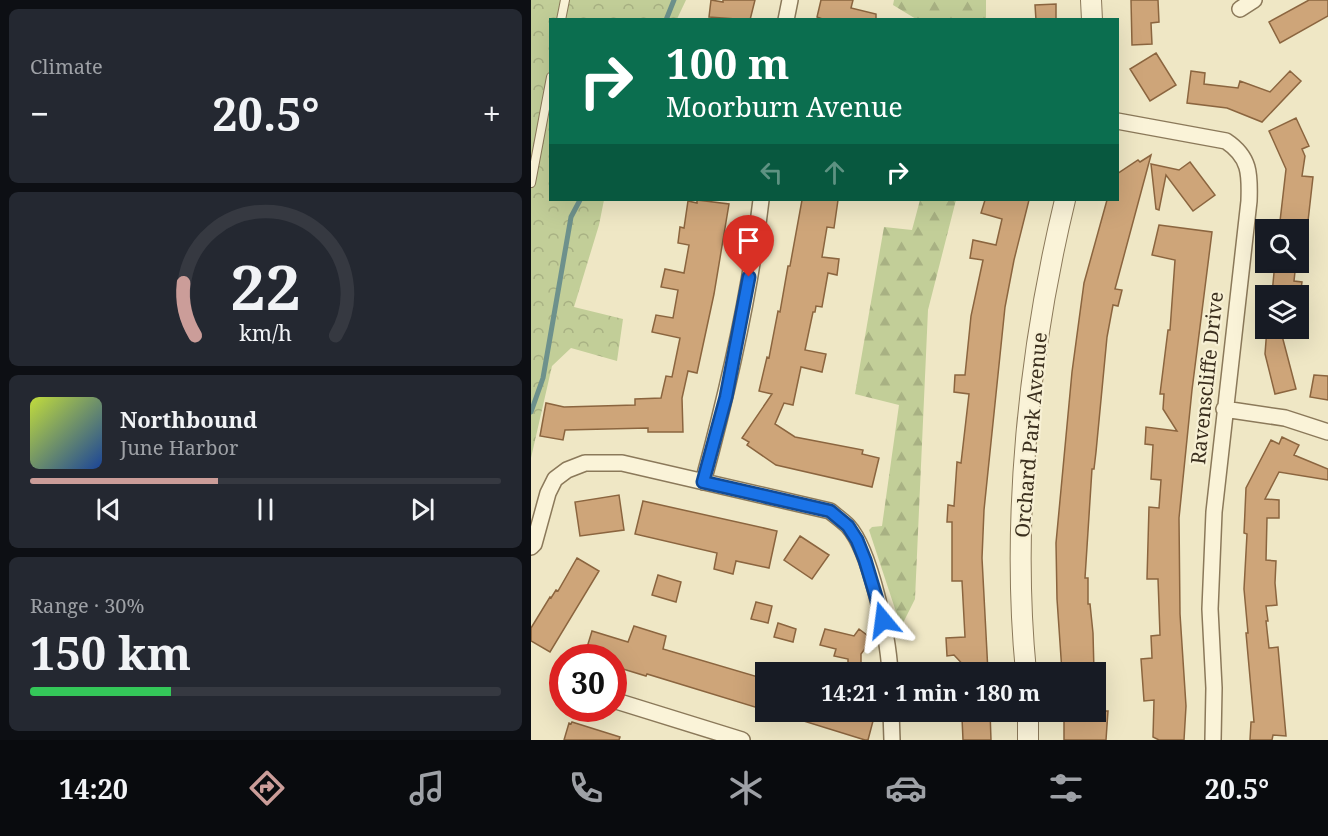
<!DOCTYPE html>
<html lang="en">
<head>
<meta charset="utf-8">
<style>
	:root { --surface:#171b24; --page:#242831; --text:#f1f3f6; --muted:#9ea1a6; --line:#363941; --accent:#cb9d99 }
	body { margin:0; font-family:"Noto Serif",serif; background:var(--page); color:var(--text); height:100vh; display:flex; flex-direction:column; font-size:22px; white-space:nowrap }
	* { box-sizing:border-box; margin:0 }
	p { font-size:20px; color:var(--muted) }
	.icon { flex:none; width:33px; height:33px; fill:none; stroke:currentColor; stroke-width:2; stroke-linecap:round; stroke-linejoin:round }
	.map { position:relative; flex:1; overflow:hidden }
	.drawer { display:flex; flex-direction:column; gap:9px; padding:9px; background:#0d0f14; width:531px }
	.drawer>* { flex:none }
	.hud { position:absolute; left:18px; top:18px; width:570px; height:183px; border-radius:0px; box-shadow:0 6px 24px #0002; background:#0b6e4f; color:#fff; overflow:hidden }
	.fabs { position:absolute; left:724px; top:219px; display:grid; gap:12px }
	.fabs a { display:grid; place-items:center; width:54px; height:54px; border-radius:0px; background:var(--surface); box-shadow:0 6px 24px #0002; font-size:30px }
	.speed { position:absolute; left:18px; top:644px; display:flex; gap:12px; font-size:30px; font-weight:700; text-align:center }
	.speed>* { display:grid; place-content:center; width:78px; height:78px; border-radius:50%; background:var(--surface); box-shadow:0 6px 24px #0002; line-height:1 }
	.speed .limit { border:9px solid #d22; background:#fff; color:#111 }
	.pin { position:absolute; display:grid; place-items:center; width:51px; height:51px; color:#fff; margin:-62px -26px; border-radius:50% 50% 50% 0; rotate:-45deg; box-shadow:0 0 6px #0007 }
	.pin .icon { rotate:45deg }
	.me { position:absolute; width:66px; margin:-33px; rotate:344deg; stroke-linejoin:round; filter:drop-shadow(0 0 4px #0008) }
	.turn { display:flex; align-items:center; gap:21px; height:126px; padding:0 18px; font-size:27px }
	.turn .icon { width:78px; height:78px; stroke-width:2.5 }
	.turn b { display:block; font-size:42px; line-height:51px }
	.lanes { display:flex; align-items:center; height:57px; padding:0 18px; background:#0003; justify-content:center; gap:30px; direction:ltr }
	.lanes .off { opacity:.35 }
	.big { font-size:45px; font-weight:700; line-height:1.1 }
	.drawer .widget { flex:1; display:flex; flex-direction:column; justify-content:center; gap:9px; min-width:0; padding:0 21px; border-radius:9px; background:var(--page) }
	.drawer .dial { align-items:center; gap:0 }
	.dial svg { height:156px; overflow:visible; fill:none; stroke:var(--line); stroke-width:7; stroke-linecap:round; text-anchor:middle }
	.dial text { fill:var(--text); stroke:none }
	.song { display:flex; align-items:center; gap:18px }
	.cover { width:72px; height:72px; border-radius:9px; background:linear-gradient(135deg,hsl(70 70% 55%),hsl(220 70% 35%)) }
	.played { height:6px; border-radius:3px; background:linear-gradient(90deg,var(--accent) 40%,var(--line) 40%) }
	.keys { display:flex; justify-content:space-around; direction:ltr }
	.heat { display:flex; justify-content:space-between; align-items:center; font-size:33px; direction:ltr }
	.charge { height:9px; border-radius:4px; background:linear-gradient(90deg,#34c759 30%,var(--line) 0) }
	.trip { position:absolute; left:224px; top:662px; width:351px; height:60px; border-radius:0px; background:var(--surface); box-shadow:0 6px 24px #0002; font-weight:700; line-height:60px; text-align:center }
	.tabs { display:flex; height:96px; justify-content:space-around; align-items:center; background:#090b0e; color:var(--muted) }
	.tabs .icon { width:42px; height:42px }
	.tabs .selected { color:var(--accent) }
	.tabs b { font-size:27px; color:var(--text) }
	main { display:flex; flex:1; min-height:0 }
	.map>svg:first-child { display:block }
	.forest { fill:url(#forest-firs) }
	.park { fill:url(#park-crowns) }
	.lines { fill:none; stroke-linecap:round; stroke-linejoin:round }
	.stream { stroke:#6d918c; stroke-width:5 }
	.building { fill:#cea579; stroke:#8b653f; stroke-width:1.5 }
	.service-casing { stroke:#8b795a; stroke-width:10 }
	.minor-casing { stroke:#8b795a; stroke-width:18 }
	.tertiary-casing { stroke:#8b795a; stroke-width:22 }
	.service { stroke:#faf3d8; stroke-width:8 }
	.minor { stroke:#faf3d8; stroke-width:15 }
	.tertiary { stroke:#faf3d8; stroke-width:20 }
	.route-casing { stroke:#114b97; stroke-width:15 }
	.route { stroke:#1a73e8; stroke-width:10 }
	.labels { text-anchor:middle; stroke-width:4.5; stroke-linejoin:round; paint-order:stroke }
	.street-label { font-size:20px; fill:#3b2f1e; stroke:#f7f0d4 }
</style>
</head>
<body>
<main>
<section class="drawer">
<div class="widget"><p>Climate</p>
<div class="heat"><a>−</a><b class="big">20.5°</b><a>+</a></div>
</div>
<div class="widget dial"><svg viewBox="0 0 100 80">
<path d="M14 69A42 42 0 1 1 86 69"/>
<path d="M14 69A42 42 0 0 1 8 42" stroke="#cb9d99"/>
<text x="50" y="56" font-size="32" font-weight="700">22</text>
<text x="50" y="72" font-size="11">km/h</text>
</svg></div>
<div class="widget">
<div class="song"><i class="cover"></i><div><b>Northbound</b><p>June Harbor</p></div></div>
<div class="played"></div>
<div class="keys"><svg class="icon" aria-label="previous" viewBox="0 0 24 24"><path d="M18 5L8 12l10 7zM5 5v14"/></svg><svg class="icon" aria-label="pause" viewBox="0 0 24 24"><path d="M8 5v14M16 5v14"/></svg><svg class="icon" aria-label="next" viewBox="0 0 24 24"><path d="M6 5l10 7-10 7zM19 5v14"/></svg></div>
</div>
<div class="widget"><p>Range · 30%</p><b class="big">150 km</b><div class="charge"></div></div>
</section>
<div class="map">
<svg width="797" height="740" viewBox="0 0 797 740">
	<defs>
		<pattern id="forest-firs" width="22" height="20" patternUnits="userSpaceOnUse" patternTransform="scale(1.5)"><rect width="22" height="20" fill="#c2ce98"/><path d="M5 1l3.5 6h-7zM16 11l3.5 6h-7z" fill="#a8b183"/></pattern>
		<pattern id="park-crowns" width="20" height="18" patternUnits="userSpaceOnUse" patternTransform="scale(1.5)"><rect width="20" height="18" fill="#c2ce98"/><path d="M2 6a3 3 0 1 1 6 0M12 15a3 3 0 1 1 6 0" fill="none" stroke="#a8b183"/></pattern>
	</defs>
	<rect width="100%" height="100%" fill="#efe7c5"/>
	<path class="forest" d="M363 0H455V19H385L362 5Z
		M389 200H425L397 310 384 599 370 627 338 530 341 527 351 526 368 405 324 394 353 227 381 230Z"/>
	<path class="park" d="M0 0H155L146 19 20 20V200H73L68 225 43 307 92 319 86 361 40 348 21 366 0 458Z"/>
	<g class="lines">
		<path class="stream" d="M135 20 143 0
			M0 412 12 378 40 217 49 200"/>
	</g>
	<path class="building" d="M180 0 192 2V0H224L219 20 178 17Z
		M290 0H322L320 8 345 14V20H294L286 17Z
		M600 0H627L628 22 620 23 621 44 601 45Z
		M778 0H797V16L749 43 738 22Z
		M525 4V20H505L504 5Z
		M625 53 645 85 619 101 599 69Z
		M660 71 674 73 673 84 707 88 709 81 739 92 759 71 770 81 731 122 696 108 656 103Z
		M765 118 778 146 771 149 774 156 771 176 782 177 776 230H748L755 169 738 131Z
		M620 155 584 289 591 290 587 306 582 305 576 337 565 452 563 469H561L554 578H557V604H559L562 633 563 672H531L526 599 525 543 541 372 553 283 576 200H586V174L607 160 609 162Z
		M659 162 684 195 662 211 635 175 628 210 625 209 620 164 648 170Z
		M166 200 198 204 183 294 166 373 157 371 151 398 152 432H117V428L34 430 32 440 9 436 15 403 33 407 104 405V399L130 398 135 376 141 377 149 338 121 332 125 315 142 318 147 290 130 287 134 269 153 273 158 245 147 243 149 227 153 228 157 201 166 203Z
		M271 200H307L303 228 296 227 291 257 308 259 306 275 297 273 291 307 285 306 284 312H282L274 350 295 354 291 372 270 367 262 405 253 403 244 424 264 437 332 450 331 454 348 458 341 487 245 465 216 445 218 442 211 438 241 394 228 391 236 357 238 358 247 311 249 312 257 266H259Z
		M454 200H498L483 260 474 307 453 510 451 558 457 672H439L423 655 416 656 415 638 434 637 431 581H421V522H416L417 505 423 506 426 462 430 463 438 394 423 392 424 375H434L440 316 452 260 439 258 442 240 465 245 471 219 450 213Z
		M628 225 681 232 661 390 648 518 649 614 655 706 653 740H628L622 737 623 700 613 701 610 659 621 658 620 636 629 635 627 579H616L618 507 628 508 630 480 620 479 622 445 614 444 615 427 646 431 632 409 633 394H629L637 330H639L644 260 621 255Z
		M744 262H765L763 281 771 282 769 297 741 294Z
		M736 328H749L765 389 744 394 734 354Z
		M783 375 797 376V400L779 397Z
		M751 437 768 445 763 455 797 469V480L748 472 734 499 748 500V518H736L735 560 745 561 744 583 746 605 735 606 737 621H735L738 648 747 647 755 736 742 735 741 740H719L720 722H723L715 633H717L713 589 716 534 713 533 715 488 740 440 748 444Z
		M88 495 93 530 49 536 44 502Z
		M112 501 246 531 238 568 205 561 202 574 183 569 186 553 104 534Z
		M269 536 298 555 281 579 253 560Z
		M46 558 68 571 19 652 0 641V628L19 597 20 598 25 590 27 591Z
		M127 575 150 582 145 602 121 595Z
		M225 602 241 606 237 623 220 619Z
		M247 623 265 629 262 642 243 637Z
		M103 626 135 636 132 649 234 679V710L116 674 115 676 82 666V657H53L61 631 97 642Z
		M294 629 323 636 328 629 341 639 330 654V667H317V659L303 656 305 649 289 645Z
		M250 711H341L338 720 342 721 337 740H334L250 714Z
		M436 711H459L460 740H432L431 718Z
		M533 711H577L575 740H533Z
		M41 722 89 737 88 740H33L38 723 40 724Z"/>
	<g class="lines">
		<g class="service-casing">
			<path id="service" d="M30 20 34 0
				M0 183 20 77"/>
		</g>
		<g class="minor-casing">
			<path id="minor" d="M709 9 723 0
				M255 20 259 0
				M586 121 695 141C719 157 719 174 718 201L683 512 679 609 683 688 682 740
				M693 409 754 418 797 432
				M172 482C197 390 219 295 230 200
				M0 547 3 544 17 493 24 479 36 470 54 463H91L299 511C305 516 312 521 317 526 340 551 357 638 359 672
				M82 700 211 740
				M360 711 361 740"/>
		</g>
		<g class="tertiary-casing">
			<path id="tertiary" d="M560 0 561 20
				M495 672C480 519 498 349 534 200
				M497 740V711"/>
		</g>
		<use href="#service" class="service"/>
		<use href="#minor" class="minor"/>
		<use href="#tertiary" class="tertiary"/>
	</g>
	<g class="lines">
		<g class="route-casing">
			<path id="route" d="M218 277 195 397 172 482 299 511 317 526 326 540 334 560 352 620"/>
		</g>
		<use href="#route" class="route"/>
	</g>
	<g class="labels">
		<g class="street-label">
			<text transform="translate(676 378) rotate(-84)" y="7">Ravenscliffe Drive</text>
			<text transform="translate(500 435) rotate(-85)" y="7">Orchard Park Avenue</text>
		</g>
	</g>
</svg>
<div class="fabs">
<a><svg class="icon" aria-label="search" viewBox="0 0 24 24"><circle cx="10" cy="10" r="6"/><path d="M15 15l6 6"/></svg></a>
<a><svg class="icon" aria-label="layers" viewBox="0 0 24 24"><path d="M12 4l9 5-9 5-9-5zM3 14l9 5 9-5"/></svg></a>
</div>
<div class="speed"><div class="limit">30</div></div>
<div class="pin" style="left:218px;top:277px;background:#d93025"><svg class="icon" aria-label="arrive" viewBox="0 0 24 24"><path d="M6 21V4h12l-3 4 3 4H6"/></svg></div>
<svg class="me" style="left:352px;top:620px" viewBox="-20 -20 40 40"><path d="M0-17L14 15 0 8-14 15z" fill="#1a73e8" stroke="#fff" stroke-width="4"/></svg>
<div class="trip">14:21 · 1 min · 180 m</div>
<div class="hud">
<div class="turn"><svg class="icon" aria-label="right" viewBox="0 0 24 24"><path d="M7 20v-9h11M14 6l5 5-5 5"/></svg><div><b>100 m</b>Moorburn Avenue</div></div>
<div class="lanes"><svg class="icon off" aria-label="left" viewBox="0 0 24 24"><path d="M17 20v-9H6M10 6l-5 5 5 5"/></svg><svg class="icon off" aria-label="ahead" viewBox="0 0 24 24"><path d="M12 20V5M6 11l6-6 6 6"/></svg><svg class="icon" aria-label="right" viewBox="0 0 24 24"><path d="M7 20v-9h11M14 6l5 5-5 5"/></svg></div>
</div>
</div>
</main>
<nav class="tabs">
<b>14:20</b>
<svg class="icon selected" aria-label="directions" viewBox="0 0 24 24"><path d="M12 3l9 9-9 9-9-9zM9 14v-3h6M13 9l2 2-2 2"/></svg>
<svg class="icon" aria-label="music" viewBox="0 0 24 24"><path d="M9 18V5l10-2v13"/><circle cx="6" cy="18" r="3"/><circle cx="16" cy="16" r="3"/></svg>
<svg class="icon" aria-label="phone" viewBox="0 0 24 24"><path d="M5 4h4l2 5-3 2q2 4 5 5l2-3 5 2v4C11 20 4 13 5 4z"/></svg>
<svg class="icon" aria-label="climate" viewBox="0 0 24 24"><path d="M12 3v18M4 7l16 10M4 17L20 7"/></svg>
<svg class="icon" aria-label="car" viewBox="0 0 24 24"><path d="M5 17H2v-5l4-1 3-4h7l3 4 3 1v5h-3M9 17h6M6 11h13"/><circle cx="7" cy="17" r="2"/><circle cx="17" cy="17" r="2"/></svg>
<svg class="icon" aria-label="filters" viewBox="0 0 24 24"><path d="M4 7h16M4 17h16"/><circle cx="9" cy="7" r="2"/><circle cx="15" cy="17" r="2"/></svg>
<b>20.5°</b>
</nav>
</body>
</html>
